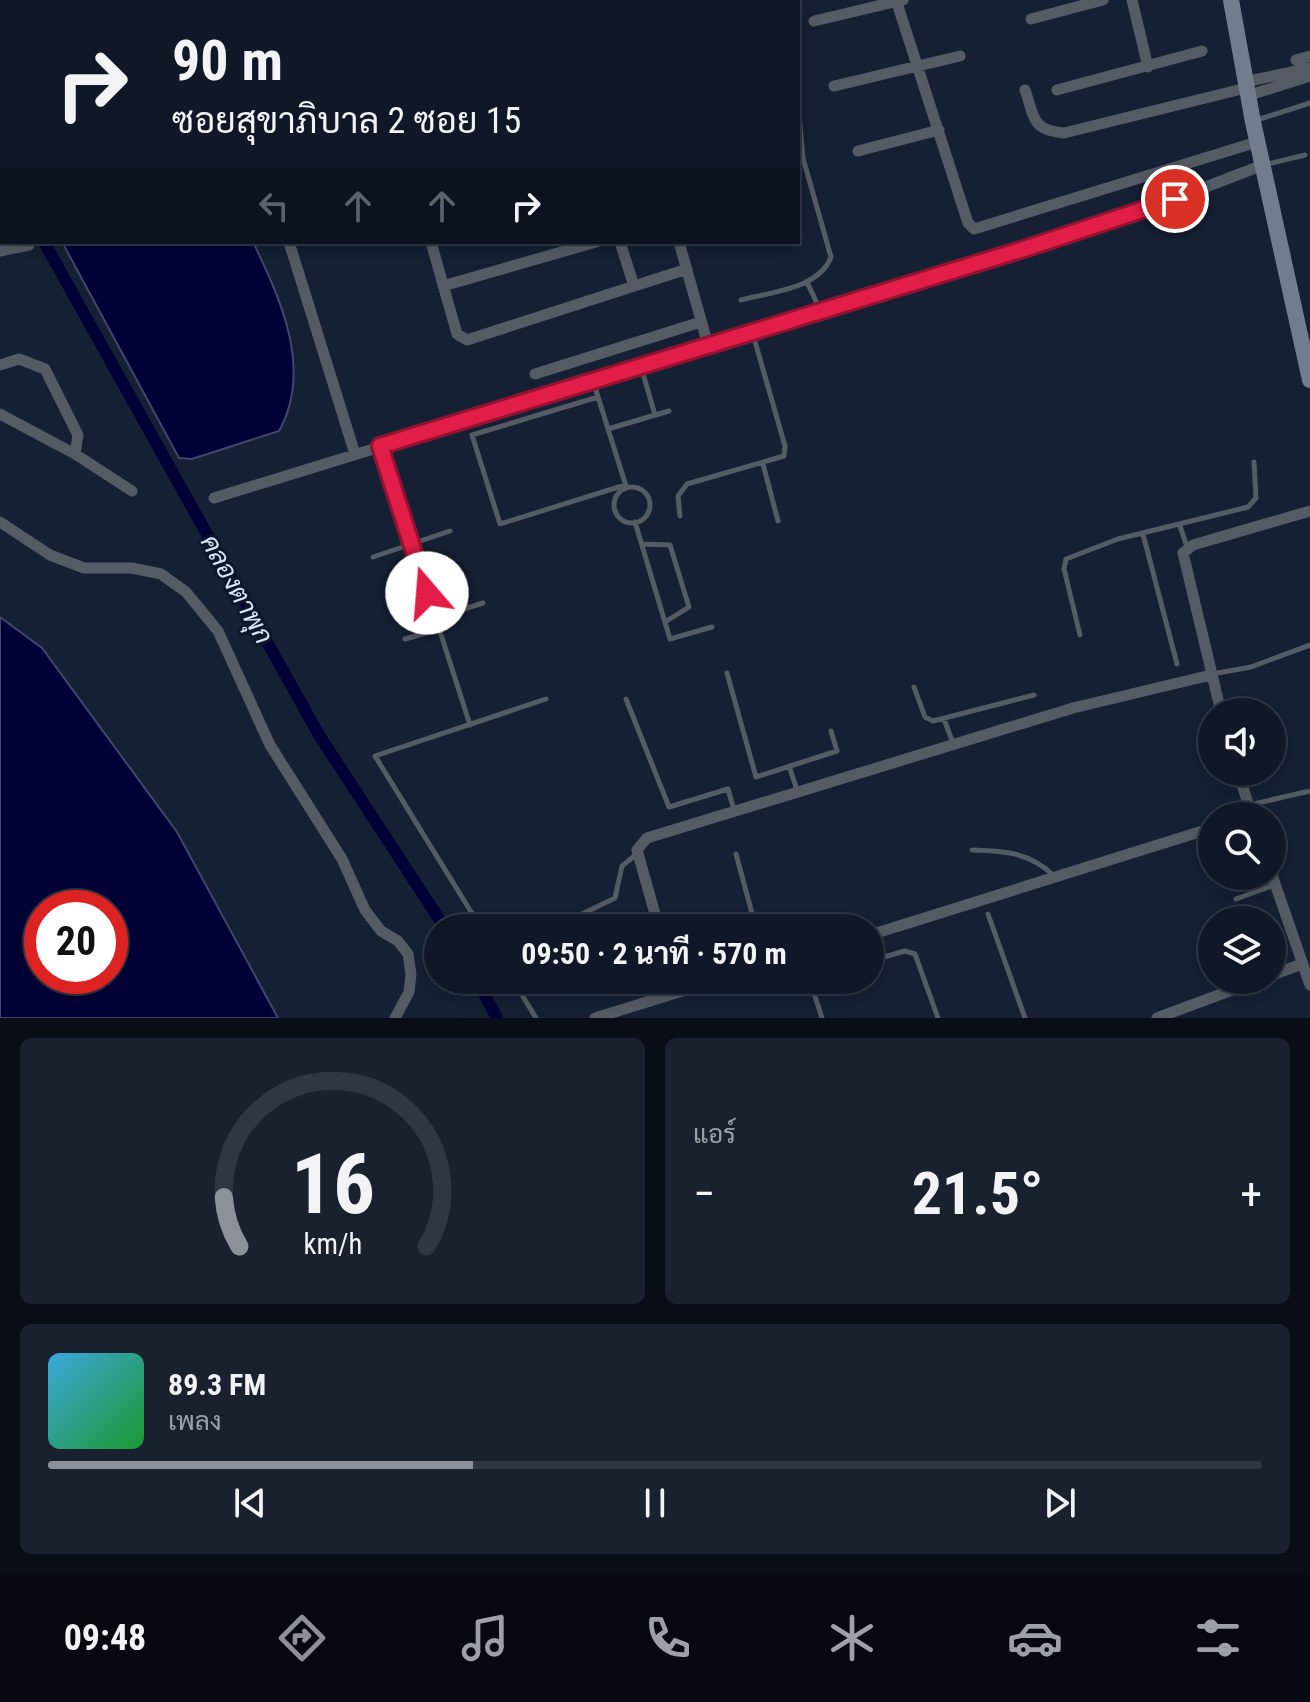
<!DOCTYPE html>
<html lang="th">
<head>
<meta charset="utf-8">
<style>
	:root { --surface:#101827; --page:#19212f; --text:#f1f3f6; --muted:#9ca0a7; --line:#303744; --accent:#8c9099 }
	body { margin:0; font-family:"Roboto Condensed",Sarabun,sans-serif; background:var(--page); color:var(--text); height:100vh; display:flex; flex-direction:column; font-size:30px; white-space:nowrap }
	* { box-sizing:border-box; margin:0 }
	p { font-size:26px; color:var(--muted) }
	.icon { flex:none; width:44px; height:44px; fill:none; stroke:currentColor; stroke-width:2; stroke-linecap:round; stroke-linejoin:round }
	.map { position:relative; height:1018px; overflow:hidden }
	.side { display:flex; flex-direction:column; gap:20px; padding:20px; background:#090d15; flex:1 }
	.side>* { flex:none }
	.top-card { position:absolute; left:0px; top:0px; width:800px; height:244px; box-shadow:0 4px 20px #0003,0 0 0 2px var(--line); background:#101827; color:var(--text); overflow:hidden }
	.fabs { position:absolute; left:1198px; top:698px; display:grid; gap:16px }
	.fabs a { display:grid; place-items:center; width:88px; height:88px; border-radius:50%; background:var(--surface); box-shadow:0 4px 20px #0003,0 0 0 2px var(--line); font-size:40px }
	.speed { position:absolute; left:24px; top:890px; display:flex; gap:16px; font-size:40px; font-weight:700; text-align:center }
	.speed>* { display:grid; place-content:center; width:104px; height:104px; border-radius:50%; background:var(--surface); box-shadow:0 4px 20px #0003,0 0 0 2px var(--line); line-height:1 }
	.speed .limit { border:12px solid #d22; background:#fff; color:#111 }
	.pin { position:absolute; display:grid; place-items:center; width:68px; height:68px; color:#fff; margin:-34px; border:4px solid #fff; border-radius:50%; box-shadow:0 2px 8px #0007 }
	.me { position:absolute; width:88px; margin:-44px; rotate:342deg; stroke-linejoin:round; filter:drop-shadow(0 0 6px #0008) }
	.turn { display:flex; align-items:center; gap:28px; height:168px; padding:0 40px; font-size:36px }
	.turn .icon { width:104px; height:104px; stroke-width:2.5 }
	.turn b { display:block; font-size:56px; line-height:68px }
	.lanes { display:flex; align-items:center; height:76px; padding:0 40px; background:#0003; justify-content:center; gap:40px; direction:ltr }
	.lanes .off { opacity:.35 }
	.big { font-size:60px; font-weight:700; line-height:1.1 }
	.side .tile { flex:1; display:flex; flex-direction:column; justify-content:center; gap:12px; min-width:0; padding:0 28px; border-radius:12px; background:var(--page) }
	.side .dial { align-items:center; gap:0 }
	.dial svg { height:208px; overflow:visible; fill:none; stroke:var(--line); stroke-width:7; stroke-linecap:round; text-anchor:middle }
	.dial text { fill:var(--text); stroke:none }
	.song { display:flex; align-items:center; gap:24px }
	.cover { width:96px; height:96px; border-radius:12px; background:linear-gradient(135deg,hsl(200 70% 55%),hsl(130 70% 35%)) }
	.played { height:8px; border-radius:4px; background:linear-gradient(90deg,var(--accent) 35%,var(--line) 35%) }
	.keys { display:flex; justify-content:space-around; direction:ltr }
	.heat { display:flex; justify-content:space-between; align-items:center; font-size:44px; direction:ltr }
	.side .tiles { flex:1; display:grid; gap:20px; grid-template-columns:1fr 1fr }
	.tile:last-child { grid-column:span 2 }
	.trip { position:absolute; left:424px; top:914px; width:460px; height:80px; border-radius:40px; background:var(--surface); box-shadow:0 4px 20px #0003,0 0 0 2px var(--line); font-weight:700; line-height:80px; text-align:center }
	.tab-bar { display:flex; height:128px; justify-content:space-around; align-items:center; background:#060a10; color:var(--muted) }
	.tab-bar .icon { width:56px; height:56px }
	.tab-bar .on { color:var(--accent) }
	.tab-bar b { font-size:36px; color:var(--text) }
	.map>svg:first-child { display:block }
	.water { fill:#000036; stroke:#43456f; stroke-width:2; fill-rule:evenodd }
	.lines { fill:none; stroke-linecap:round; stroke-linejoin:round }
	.canal { stroke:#000036; stroke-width:12 }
	.lane { stroke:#555b65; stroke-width:5 }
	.street { stroke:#555b65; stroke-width:11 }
	.secondary { stroke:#727c8d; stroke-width:16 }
	.route-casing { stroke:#92132f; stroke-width:20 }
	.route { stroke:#e11d48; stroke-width:14 }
	.labels { text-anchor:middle; stroke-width:6; stroke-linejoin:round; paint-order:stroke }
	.water-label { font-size:26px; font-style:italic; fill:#dae5f7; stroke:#0c172a }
</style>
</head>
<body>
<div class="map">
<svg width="1310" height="1018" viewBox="0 0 1310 1018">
	<rect width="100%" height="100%" fill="#152034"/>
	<path class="water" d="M34 0H208V2H34Z
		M62 242H253C281 300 313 370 279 431L192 459 179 458Z
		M0 617 42 648 177 832 278 1018H0ZM42 908H110V976H42Z"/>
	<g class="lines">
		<path class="canal" d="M242 0V2
			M44 242 319 735 445 928
			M477 980 497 1018"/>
		<path class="lane" d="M535 2 540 0
			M1254 121 1310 103
			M1264 165 1305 155
			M807 282 820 310
			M741 300C771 292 819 289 831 257L803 158 798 103
			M644 377 655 415
			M593 381 626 486
			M598 397 472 435 500 524 625 485
			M608 429 669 411
			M381 447 470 725
			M763 464 778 521
			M614 505a18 18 0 1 1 36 0a18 18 0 1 1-36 0Z
			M680 516 678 496 687 484 784 456 785 446 752 331
			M635 522 670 639 712 627
			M1180 526 1187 547
			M1143 534 1177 664
			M642 544 670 545 689 607 665 622
			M373 557 450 531
			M435 618 483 603
			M1080 635 1064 569 1066 559 1118 539 1248 507 1256 498 1254 462
			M405 639 439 629
			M727 673 756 777 837 751 831 731
			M1212 674 1251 667 1310 645
			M914 687 925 717 933 721 1034 695
			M626 699 669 807 728 789 734 810
			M944 719 953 743
			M789 766 797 790
			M1249 805 1310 791
			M972 850C1004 851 1030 852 1054 876
			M736 854 756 928
			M1236 899 1274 885
			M988 914 1025 1018
			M574 918 615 898 622 866 637 854
			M481 928 375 756 546 699
			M870 961 905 951 915 954 938 1018
			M513 980 536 1018
			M817 980 812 987 822 1018"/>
		<path class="street" d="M276 0V2
			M896 0 968 223 974 229 1257 142
			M1132 0 1148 67
			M626 2 627 0
			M0 17 2 16
			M1031 19 1103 0
			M814 21 903 0
			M0 57H2
			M1296 60 1310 56
			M1245 82 1310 68
			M834 86 960 56
			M1025 90C1035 118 1031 130 1064 133L1246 88
			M1057 90 1202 51
			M1247 96 1310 76
			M0 122H2
			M858 151 939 130
			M0 186 2 185
			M289 242 355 454
			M431 242 457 334 467 340 687 269
			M620 242 634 286
			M679 242 708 345
			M0 251 29 245
			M443 286 596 242
			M0 365 19 359 45 369 78 435 75 454
			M535 374 701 322
			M0 414 75 454 132 491
			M214 498 1027 248 1151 208 1263 165
			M0 522 50 555 84 568H132L161 574 186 592 218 631 270 745 342 859 365 910 381 931 398 941 408 954 411 974 409 992 395 1018
			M1221 712 1183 553 1193 545 1310 511
			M1238 772 1252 816
			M1272 875 1310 985
			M659 928 637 850 647 838 1073 708 1211 675
			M870 935 1212 828
			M1272 975 1302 964
			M675 980 679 992
			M595 1018 718 980
			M1157 1018 1259 980"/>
		<path class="secondary" d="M1231 0 1253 122 1310 380"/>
	</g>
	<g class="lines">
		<g class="route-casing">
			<path id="route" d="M427 593 380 446 1027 248 1175 199"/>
		</g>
		<use href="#route" class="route"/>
	</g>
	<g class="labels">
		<g class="water-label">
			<text transform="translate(237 589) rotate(61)" y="9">คลองตาพุก</text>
		</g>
	</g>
</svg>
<div class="fabs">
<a><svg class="icon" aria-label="sound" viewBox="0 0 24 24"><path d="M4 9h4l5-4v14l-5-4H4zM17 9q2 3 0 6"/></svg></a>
<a><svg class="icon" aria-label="search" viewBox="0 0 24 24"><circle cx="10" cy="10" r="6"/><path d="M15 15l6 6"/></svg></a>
<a><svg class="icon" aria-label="layers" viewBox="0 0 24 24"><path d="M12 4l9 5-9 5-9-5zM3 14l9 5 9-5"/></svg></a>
</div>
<div class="speed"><div class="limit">20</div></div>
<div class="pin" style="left:1175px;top:199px;background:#d93025"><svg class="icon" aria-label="arrive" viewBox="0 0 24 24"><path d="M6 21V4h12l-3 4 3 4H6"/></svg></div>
<svg class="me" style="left:427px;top:593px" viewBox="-20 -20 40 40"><circle r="19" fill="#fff"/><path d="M0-13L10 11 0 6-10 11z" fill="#e11d48"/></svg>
<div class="trip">09:50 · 2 นาที · 570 m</div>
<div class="top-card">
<div class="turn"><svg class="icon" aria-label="right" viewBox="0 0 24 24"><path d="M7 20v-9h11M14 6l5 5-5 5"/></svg><div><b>90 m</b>ซอยสุขาภิบาล 2 ซอย 15</div></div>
<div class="lanes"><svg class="icon off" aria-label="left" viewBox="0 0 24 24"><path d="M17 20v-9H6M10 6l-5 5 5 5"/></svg><svg class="icon off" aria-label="ahead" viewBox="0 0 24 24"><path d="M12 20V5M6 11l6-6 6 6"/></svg><svg class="icon off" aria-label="ahead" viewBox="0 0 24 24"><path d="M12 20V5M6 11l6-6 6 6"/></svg><svg class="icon" aria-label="right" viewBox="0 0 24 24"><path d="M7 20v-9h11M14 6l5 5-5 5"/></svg></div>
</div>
</div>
<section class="side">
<div class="tiles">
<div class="tile dial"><svg viewBox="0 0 100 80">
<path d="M14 69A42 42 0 1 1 86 69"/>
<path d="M14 69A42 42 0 0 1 8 50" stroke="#8c9099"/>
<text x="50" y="56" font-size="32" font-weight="700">16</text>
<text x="50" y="72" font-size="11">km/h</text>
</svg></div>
<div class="tile"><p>แอร์</p>
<div class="heat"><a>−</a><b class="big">21.5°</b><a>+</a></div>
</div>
<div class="tile">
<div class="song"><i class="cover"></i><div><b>89.3 FM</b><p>เพลง</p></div></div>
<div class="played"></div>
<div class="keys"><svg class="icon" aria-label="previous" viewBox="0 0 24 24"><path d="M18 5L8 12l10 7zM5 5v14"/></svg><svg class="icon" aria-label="pause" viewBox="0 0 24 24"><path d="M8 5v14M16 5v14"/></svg><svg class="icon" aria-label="next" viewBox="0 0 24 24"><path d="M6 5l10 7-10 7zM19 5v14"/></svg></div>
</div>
</div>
</section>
<nav class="tab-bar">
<b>09:48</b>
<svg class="icon on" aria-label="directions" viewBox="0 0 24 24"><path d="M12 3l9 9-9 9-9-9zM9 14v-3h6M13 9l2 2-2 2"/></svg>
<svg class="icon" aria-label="music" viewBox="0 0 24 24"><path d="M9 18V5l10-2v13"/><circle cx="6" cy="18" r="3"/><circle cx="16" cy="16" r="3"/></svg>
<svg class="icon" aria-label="phone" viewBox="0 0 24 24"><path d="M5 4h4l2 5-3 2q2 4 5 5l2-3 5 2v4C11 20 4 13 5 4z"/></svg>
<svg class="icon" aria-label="climate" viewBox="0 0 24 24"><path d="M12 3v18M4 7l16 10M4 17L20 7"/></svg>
<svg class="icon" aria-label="car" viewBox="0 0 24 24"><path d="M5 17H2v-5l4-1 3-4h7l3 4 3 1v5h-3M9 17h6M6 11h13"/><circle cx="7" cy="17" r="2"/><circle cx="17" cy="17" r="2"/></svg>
<svg class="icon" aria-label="filters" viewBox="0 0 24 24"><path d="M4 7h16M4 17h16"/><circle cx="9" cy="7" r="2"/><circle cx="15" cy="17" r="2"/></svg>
</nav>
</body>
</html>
